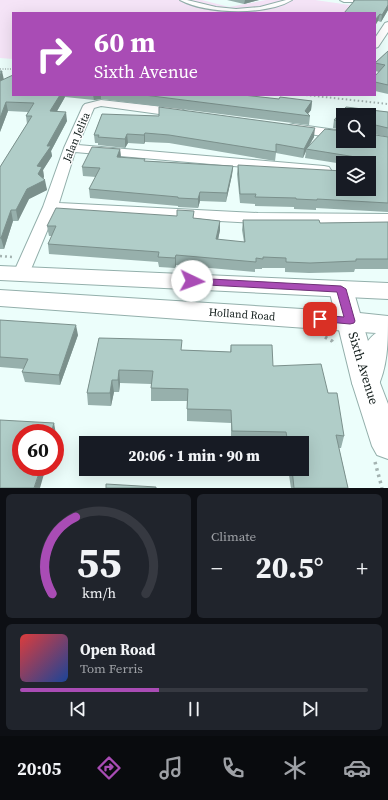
<!DOCTYPE html>
<html lang="en">
<head>
<meta charset="utf-8">
<style>
	:root { --surface:#171b24; --page:#20242c; --text:#f1f3f6; --muted:#9ea1a6; --line:#363941; --accent:#a94cb5 }
	body { margin:0; font-family:"Source Serif 4",serif; background:var(--page); color:var(--text); height:100vh; display:flex; flex-direction:column; font-size:15px; white-space:nowrap }
	* { box-sizing:border-box; margin:0 }
	p { font-size:13px; color:var(--muted) }
	.icon { flex:none; width:22px; height:22px; fill:none; stroke:currentColor; stroke-width:2; stroke-linecap:round; stroke-linejoin:round }
	.map { position:relative; height:488px; overflow:hidden }
	.panel { display:flex; flex-direction:column; gap:6px; padding:6px; background:#0d0f14; flex:1 }
	.panel>* { flex:none }
	.banner { position:absolute; left:12px; top:12px; width:364px; height:84px; border-radius:0px; box-shadow:0 4px 16px #0002; background:#a94cb5; color:#fff; overflow:hidden }
	.tools { position:absolute; left:336px; top:108px; display:grid; gap:8px }
	.tools a { display:grid; place-items:center; width:40px; height:40px; border-radius:0px; background:var(--surface); box-shadow:0 4px 16px #0002; font-size:20px }
	.speed { position:absolute; left:12px; top:424px; display:flex; gap:8px; font-size:20px; font-weight:700; text-align:center }
	.speed>* { display:grid; place-content:center; width:52px; height:52px; border-radius:50%; background:var(--surface); box-shadow:0 4px 16px #0002; line-height:1 }
	.speed .limit { border:6px solid #d22; background:#fff; color:#111 }
	.pin { position:absolute; display:grid; place-items:center; width:34px; height:34px; color:#fff; margin:-17px; border-radius:8px; box-shadow:0 2px 6px #0006 }
	.me { position:absolute; width:44px; margin:-22px; rotate:93deg; stroke-linejoin:round; filter:drop-shadow(0 0 3px #0008) }
	.turn { display:flex; align-items:center; gap:14px; height:84px; padding:0 16px; font-size:18px }
	.turn .icon { width:52px; height:52px; stroke-width:2.5 }
	.turn b { display:block; font-size:28px; line-height:34px }
	.big { font-size:30px; font-weight:800; line-height:1.1 }
	.panel .widget { flex:1; display:flex; flex-direction:column; justify-content:center; gap:6px; min-width:0; padding:0 14px; border-radius:6px; background:var(--page) }
	.panel .dial { align-items:center; gap:0 }
	.dial svg { height:104px; overflow:visible; fill:none; stroke:var(--line); stroke-width:7; stroke-linecap:round; text-anchor:middle }
	.dial text { fill:var(--text); stroke:none }
	.song { display:flex; align-items:center; gap:12px }
	.cover { width:48px; height:48px; border-radius:6px; background:linear-gradient(135deg,hsl(0 70% 55%),hsl(220 70% 35%)) }
	.played { height:4px; border-radius:2px; background:linear-gradient(90deg,var(--accent) 40%,var(--line) 40%) }
	.keys { display:flex; justify-content:space-around; direction:ltr }
	.heat { display:flex; justify-content:space-between; align-items:center; font-size:22px; direction:ltr }
	.panel .tiles { flex:1; display:grid; gap:6px; grid-template-columns:1fr 1fr }
	.widget:last-child { grid-column:span 2 }
	.trip { position:absolute; left:79px; top:436px; width:230px; height:40px; border-radius:0px; background:var(--surface); box-shadow:0 4px 16px #0002; font-weight:800; line-height:40px; text-align:center }
	.dock { display:flex; height:64px; justify-content:space-around; align-items:center; background:#090b0e; color:var(--muted) }
	.dock .icon { width:28px; height:28px }
	.dock .selected { color:var(--accent) }
	.dock b { font-size:18px; color:var(--text) }
	.map>svg:first-child { display:block }
	.green { fill:#f5e4f7 }
	.lines { fill:none; stroke-linecap:round; stroke-linejoin:round }
	.lane-casing { stroke:#93afab; stroke-width:2 }
	.street-casing { stroke:#93afab; stroke-width:2 }
	.secondary-casing { stroke:#93afab; stroke-width:2 }
	.primary-casing { stroke:#93afab; stroke-width:2 }
	.path-far3 { stroke:#a4b3b1; stroke-width:1.5; stroke-dasharray:1 1.5; stroke-linecap:butt }
	.path-far2 { stroke:#a4b3b1; stroke-width:2; stroke-dasharray:1.5 2.5; stroke-linecap:butt }
	.path-far1 { stroke:#a4b3b1; stroke-width:2.5; stroke-dasharray:2 3; stroke-linecap:butt }
	.path { stroke:#a4b3b1; stroke-width:3.5; stroke-dasharray:2.5 4; stroke-linecap:butt }
	.lane { fill:#fff; fill-rule:evenodd }
	.street { fill:#fff; fill-rule:evenodd }
	.secondary { fill:#fff; fill-rule:evenodd }
	.primary { fill:#fff; fill-rule:evenodd }
	.wall { fill:#97b0ac }
	.shaded-wall { fill:#7b908c }
	.building { fill:#b0cdc8; stroke:#7b908c }
	.route { fill:#a94cb5; stroke:#6e3176 }
	.labels { text-anchor:middle; stroke-width:3; stroke-linejoin:round; paint-order:stroke }
	.street-label { font-size:11px; fill:#121d1b; stroke:#fff }
	.near-street-label { font-size:13px; fill:#121d1b; stroke:#fff }
</style>
</head>
<body>
<div class="map">
<svg width="388" height="488" viewBox="0 0 388 488">
	<rect width="100%" height="100%" fill="#ecfefb"/>
	<path class="green" d="M0 0H202L229 7 266 0H315L357 6 348 13H13V59L0 58Z"/>
	<g class="lines">
		<g class="lane-casing">
			<path id="lane" d="M180 0H187L216 7 236 9 260 7 286 0H292C266 16 206 14 180 0Z"/>
		</g>
		<g class="street-casing">
			<path id="street" d="M340 0H383L379 2H344Z
				M388 22V32L378 47 375 48V38L385 23Z
				M101 100 181 109 185 111 187 113 185 115 181 117 101 106 94 108 78 145 324 166 329 167 331 170 329 173 324 174 75 152 59 203 258 213 388 214V224L258 223 55 212 29 274 27 278 21 279 15 278 13 274 43 207 64 148 83 106 85 104Z
				M293 124 343 131V139L289 131 287 128 289 125Z"/>
		</g>
		<g class="secondary-casing">
			<path id="secondary" d="M341 281 349 283 353 289 380 383 388 404V459L377 455 372 446 352 383 329 289 333 283Z"/>
		</g>
		<g class="primary-casing">
			<path id="primary" d="M0 266 388 283V299L0 280Z
				M0 290 350 312 388 316C388 343 388 367 376 391L366 394 356 391 352 383C358 365 360 345 376 333L0 306Z"/>
		</g>
		<path class="path-far3" d="M0 69H13"/>
		<path class="path-far2" d="M306 95 388 104"/>
		<path class="path-far1" d="M0 256 12 257"/>
		<path class="path" d="M325 337 332 341 335 345
			M375 462 382 488"/>
		<use href="#lane" class="lane"/>
		<use href="#street" class="street"/>
		<use href="#secondary" class="secondary"/>
		<use href="#primary" class="primary"/>
	</g>
	<path class="wall" d="M227 0H259L244 4Z
		M353 0H388V10L381 22 378 21 353 3Z
		M388 51V94L375 91V76L379 72 375 71V63Z
		M4 80 13 95H243L279 99 312 101 311 110 308 114 310 116 309 125 101 99 94 100 65 97 57 111 67 121 51 151 52 156 43 170 44 177 43 178 47 190 29 199 18 221H13L4 249H0V167L27 124 26 116 28 112 8 111 0 132Z
		M346 107 388 112V137L369 133V115H343V130L333 128 334 120Z
		M102 114 314 137 309 146 388 137V212L316 208V210L294 209V207L255 206V204L240 203 237 174 238 165 369 189V163H343V164L305 158 306 151 303 158 276 153 275 161 169 143 145 142 144 144 128 143 125 148 98 145V143H95L94 135Z
		M120 149 121 158 145 161 233 166 232 175 226 202 200 201 198 208 178 207V206L90 198 89 189 96 177 83 176 82 167Z
		M194 218 220 221V230L218 240 244 242 242 230 243 220 320 223 388 222V269H355L354 272 309 273 285 272V268H262V269H255V272L176 265 175 268 159 267 158 262 49 254 48 244 52 236H49L47 226Z
		M0 320 78 335 60 385 25 382 22 372 24 369 0 367Z
		M99 338 182 350 230 352 231 345 273 366 328 393 344 436 341 448H339L348 488H291L288 469H302V443H231V423L187 421V401H151V384L120 383 119 392H114L111 406 88 405 87 393Z"/>
	<path class="shaded-wall" d="M245 0H259L244 4Z
		M388 5V10L381 22 382 15Z
		M380 14 378 21 375 26V20Z
		M2 71 4 80 0 89V76Z
		M60 95H64L65 97 52 120 50 111Z
		M93 95H101V99L94 100Z
		M312 101 311 110 307 115 305 111Z
		M6 102 8 111 0 132V118Z
		M66 112 67 121 51 151 52 156 43 170 44 177 41 182 45 180 47 190 29 199 18 221 16 210 47 146Z
		M315 128 314 137 307 149H306V151L303 158 304 149Z
		M145 133V142L144 144V135Z
		M127 134 128 143 125 148V139Z
		M120 149 121 158 117 157Z
		M233 166 232 175 226 202 227 193Z
		M200 192V201L198 208V199Z
		M11 210 13 221 4 249 1 238Z
		M220 221V230L216 249V239Z
		M176 255V265L175 268V258Z
		M76 325 78 335 60 385 59 375Z
		M119 370 120 383 119 392 118 380Z
		M112 380 114 392 111 406 110 393Z
		M54 423 56 434 55 438V433H51Z
		M41 467H46L40 488H34Z"/>
	<path class="building" d="M355 0H388V5L382 15 380 14 375 20V13H344Z
		M388 51V85L375 82V76L385 65 375 63Z
		M0 71H2L0 76Z
		M13 75V95H60L50 111 66 112 47 146H51L37 166 42 167 38 174 45 180 27 189 16 210H11L1 238H0V167L32 116H26L34 103 6 102 0 118V81Z
		M144 95H243L279 99 280 97 312 101 305 111 310 116Z
		M159 107 315 128 304 149 276 144V152L169 135 145 133 144 135 127 134 125 139 98 137 99 135H94L102 114 159 116Z
		M346 107 388 112V128L371 124 369 125V131V115H343V121L334 120Z
		M325 129 343 131V141H369V134L388 137V203L317 199V200L296 199V198L255 197 256 194H240L238 165 343 171V189H369V163H368V159L306 149Z
		M92 147 120 149 117 157 145 159 144 161 233 166 227 193 200 192 198 199 178 198V197L89 189 100 168 82 167Z
		M56 208 177 216V210L194 211 193 218 220 221 216 239 245 242 243 220H319L320 223 388 222V259H356V261L310 263 286 262V258L263 257V259L256 258V262L176 255 175 258 158 257 159 252 48 244 56 226H47Z
		M0 320 76 325 59 375 22 372 28 359 0 357Z
		M99 338 182 340 181 350 231 352V345H272L273 366 321 364 328 393H337L344 436 336 435 348 488H294L292 469H302V443H288L286 432 232 431 231 410 187 409 188 389 151 388 153 371 119 370 118 380H112L110 393H87Z
		M0 420 54 423 51 433H21V467H41L34 488H0Z
		M106 484 156 487V488H106Z"/>
	<path class="route" d="M192 278 341 286 346 289 355 321 354 323 350 324 316 321 314 319 316 316 320 315 344 317 337 292 189 284 187 281 189 279Z"/>
	<g class="labels">
		<g class="street-label">
			<text transform="translate(76 137) rotate(-67)" y="4">Jalan Jelita</text>
			<text transform="translate(242 314) rotate(4)" y="4">Holland Road</text>
		</g>
		<g class="near-street-label">
			<text transform="translate(364 368) rotate(73)" y="5">Sixth Avenue</text>
		</g>
	</g>
</svg>
<div class="tools">
<a><svg class="icon" aria-label="search" viewBox="0 0 24 24"><circle cx="10" cy="10" r="6"/><path d="M15 15l6 6"/></svg></a>
<a><svg class="icon" aria-label="layers" viewBox="0 0 24 24"><path d="M12 4l9 5-9 5-9-5zM3 14l9 5 9-5"/></svg></a>
</div>
<div class="speed"><div class="limit">60</div></div>
<div class="pin" style="left:320px;top:319px;background:#d93025"><svg class="icon" aria-label="arrive" viewBox="0 0 24 24"><path d="M6 21V4h12l-3 4 3 4H6"/></svg></div>
<svg class="me" style="left:192px;top:281px" viewBox="-20 -20 40 40"><circle r="19" fill="#fff"/><path d="M0-13L10 11 0 6-10 11z" fill="#a94cb5"/></svg>
<div class="trip">20:06 · 1 min · 90 m</div>
<div class="banner">
<div class="turn"><svg class="icon" aria-label="right" viewBox="0 0 24 24"><path d="M7 20v-9h11M14 6l5 5-5 5"/></svg><div><b>60 m</b>Sixth Avenue</div></div>
</div>
</div>
<section class="panel">
<div class="tiles">
<div class="widget dial"><svg viewBox="0 0 100 80">
<path d="M14 69A42 42 0 1 1 86 69"/>
<path d="M14 69A42 42 0 0 1 32 10" stroke="#a94cb5"/>
<text x="50" y="56" font-size="32" font-weight="700">55</text>
<text x="50" y="72" font-size="11">km/h</text>
</svg></div>
<div class="widget"><p>Climate</p>
<div class="heat"><a>−</a><b class="big">20.5°</b><a>+</a></div>
</div>
<div class="widget">
<div class="song"><i class="cover"></i><div><b>Open Road</b><p>Tom Ferris</p></div></div>
<div class="played"></div>
<div class="keys"><svg class="icon" aria-label="previous" viewBox="0 0 24 24"><path d="M18 5L8 12l10 7zM5 5v14"/></svg><svg class="icon" aria-label="pause" viewBox="0 0 24 24"><path d="M8 5v14M16 5v14"/></svg><svg class="icon" aria-label="next" viewBox="0 0 24 24"><path d="M6 5l10 7-10 7zM19 5v14"/></svg></div>
</div>
</div>
</section>
<nav class="dock">
<b>20:05</b>
<svg class="icon selected" aria-label="directions" viewBox="0 0 24 24"><path d="M12 3l9 9-9 9-9-9zM9 14v-3h6M13 9l2 2-2 2"/></svg>
<svg class="icon" aria-label="music" viewBox="0 0 24 24"><path d="M9 18V5l10-2v13"/><circle cx="6" cy="18" r="3"/><circle cx="16" cy="16" r="3"/></svg>
<svg class="icon" aria-label="phone" viewBox="0 0 24 24"><path d="M5 4h4l2 5-3 2q2 4 5 5l2-3 5 2v4C11 20 4 13 5 4z"/></svg>
<svg class="icon" aria-label="climate" viewBox="0 0 24 24"><path d="M12 3v18M4 7l16 10M4 17L20 7"/></svg>
<svg class="icon" aria-label="car" viewBox="0 0 24 24"><path d="M5 17H2v-5l4-1 3-4h7l3 4 3 1v5h-3M9 17h6M6 11h13"/><circle cx="7" cy="17" r="2"/><circle cx="17" cy="17" r="2"/></svg>
</nav>
</body>
</html>
